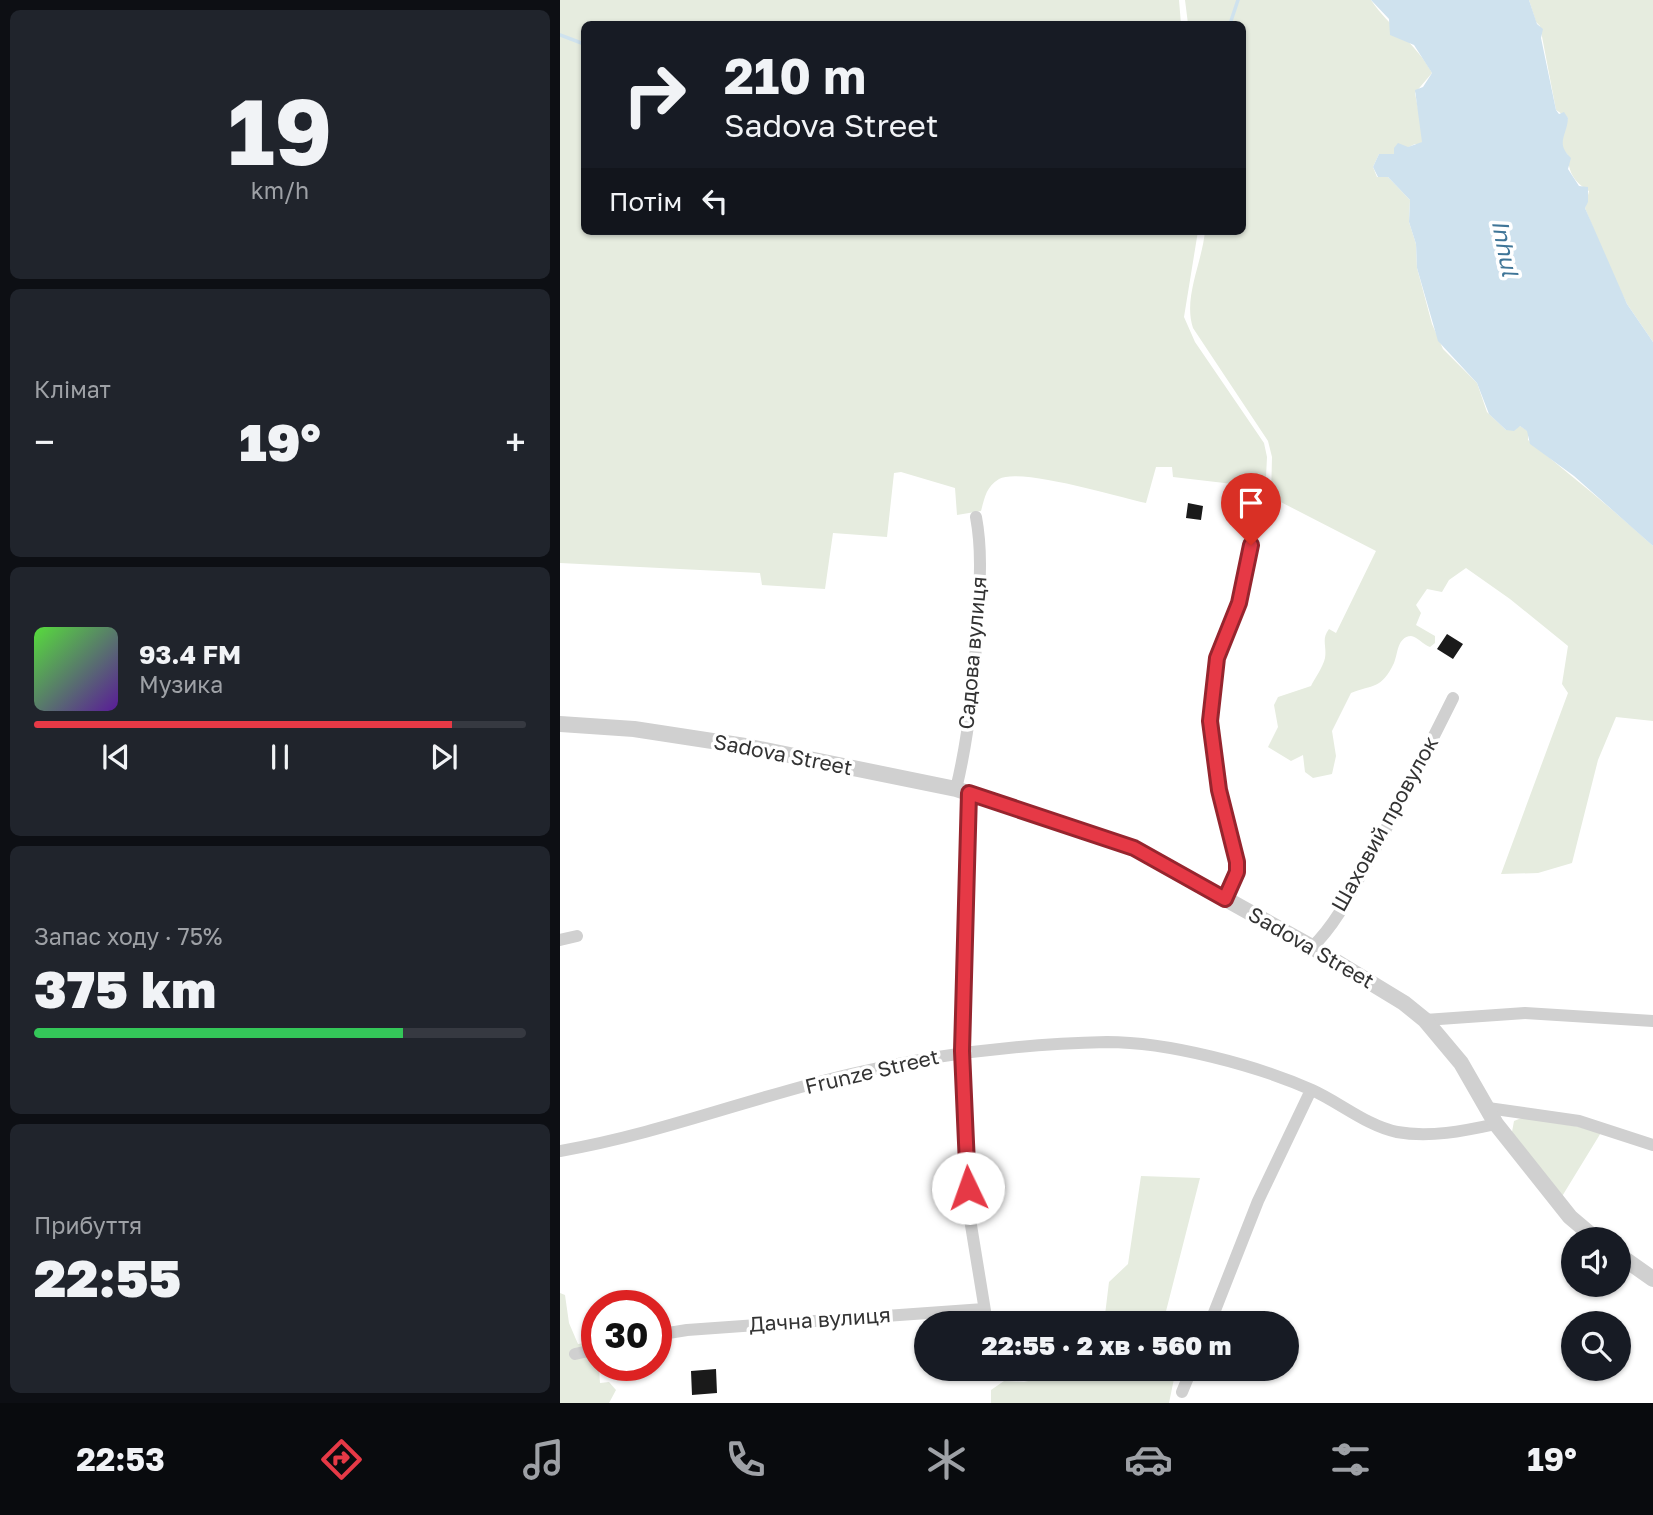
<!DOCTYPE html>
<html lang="uk">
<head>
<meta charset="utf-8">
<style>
	:root { --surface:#171b24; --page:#20242c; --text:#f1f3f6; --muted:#9ea1a6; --line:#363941; --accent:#e63946 }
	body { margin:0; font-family:"Golos Text",sans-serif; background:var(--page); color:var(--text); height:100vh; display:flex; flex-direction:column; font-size:26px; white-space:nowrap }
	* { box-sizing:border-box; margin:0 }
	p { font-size:23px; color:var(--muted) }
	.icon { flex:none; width:38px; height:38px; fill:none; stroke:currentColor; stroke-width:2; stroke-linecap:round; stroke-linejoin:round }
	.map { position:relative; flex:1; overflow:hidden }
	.side { display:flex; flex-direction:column; gap:10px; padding:10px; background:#0d0f14; width:560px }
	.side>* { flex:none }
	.top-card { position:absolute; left:21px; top:21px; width:665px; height:214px; border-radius:10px; box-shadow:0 2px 5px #0004; background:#171b24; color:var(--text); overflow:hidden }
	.controls { position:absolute; left:1001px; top:1227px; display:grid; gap:14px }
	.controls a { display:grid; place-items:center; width:70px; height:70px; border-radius:50%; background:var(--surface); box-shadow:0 2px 5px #0004; font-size:35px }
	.speed { position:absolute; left:21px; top:1290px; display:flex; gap:14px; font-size:35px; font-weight:700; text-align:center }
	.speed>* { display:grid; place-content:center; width:91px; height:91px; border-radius:50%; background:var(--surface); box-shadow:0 2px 5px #0004; line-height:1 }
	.speed .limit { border:10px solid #d22; background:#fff; color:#111 }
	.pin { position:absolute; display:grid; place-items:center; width:60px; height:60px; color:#fff; margin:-72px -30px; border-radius:50% 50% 50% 0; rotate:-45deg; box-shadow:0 0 7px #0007 }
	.pin .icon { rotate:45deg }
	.me { position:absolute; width:77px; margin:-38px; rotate:357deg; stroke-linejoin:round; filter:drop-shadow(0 0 5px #0008) }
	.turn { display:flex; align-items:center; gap:24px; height:147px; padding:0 28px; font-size:32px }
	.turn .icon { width:91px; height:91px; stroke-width:2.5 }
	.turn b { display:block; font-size:49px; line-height:60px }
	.then { display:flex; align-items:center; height:66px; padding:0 28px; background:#0003; gap:14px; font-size:26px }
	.big { font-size:52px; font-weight:800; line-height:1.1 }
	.side .widget { flex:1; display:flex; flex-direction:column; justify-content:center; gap:10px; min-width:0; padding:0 24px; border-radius:10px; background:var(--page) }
	.side .dial { align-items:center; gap:0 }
	.dial b { font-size:91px; line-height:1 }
	.song { display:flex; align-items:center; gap:21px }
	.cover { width:84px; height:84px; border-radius:10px; background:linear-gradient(135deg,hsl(110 70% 55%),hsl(270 70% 35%)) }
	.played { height:7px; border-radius:4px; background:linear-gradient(90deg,var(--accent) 85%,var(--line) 85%) }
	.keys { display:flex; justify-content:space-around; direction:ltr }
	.heat { display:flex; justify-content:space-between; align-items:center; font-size:38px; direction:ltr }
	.charge { height:10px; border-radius:5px; background:linear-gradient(90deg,#34c759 75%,var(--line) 0) }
	.trip { position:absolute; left:354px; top:1311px; width:385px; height:70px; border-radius:35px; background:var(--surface); box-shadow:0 2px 5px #0004; font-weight:800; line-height:70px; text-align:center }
	.tab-bar { display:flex; height:112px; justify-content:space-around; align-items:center; background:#090b0e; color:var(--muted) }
	.tab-bar .icon { width:49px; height:49px }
	.tab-bar .current { color:var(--accent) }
	.tab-bar b { font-size:32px; color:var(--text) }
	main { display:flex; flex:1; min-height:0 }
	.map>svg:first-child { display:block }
	.green { fill:#e6ecdf }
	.water { fill:#cfe2ee }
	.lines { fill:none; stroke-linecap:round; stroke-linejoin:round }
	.stream { stroke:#cfe2ee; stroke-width:3.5 }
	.building { fill:#1a1a1a }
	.minor { stroke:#d0d0d0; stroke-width:12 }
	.tertiary { stroke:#d0d0d0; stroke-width:16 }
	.route-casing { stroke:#96252e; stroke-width:18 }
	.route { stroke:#e63946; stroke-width:12 }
	.labels { text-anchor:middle; stroke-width:7; stroke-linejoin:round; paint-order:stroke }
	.street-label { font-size:21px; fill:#333; stroke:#fff }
	.water-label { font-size:23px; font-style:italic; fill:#3f7597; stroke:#fff }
</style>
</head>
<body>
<main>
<section class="side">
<div class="widget dial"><b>19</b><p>km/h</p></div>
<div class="widget"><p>Клімат</p>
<div class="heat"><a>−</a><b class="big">19°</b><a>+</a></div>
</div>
<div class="widget">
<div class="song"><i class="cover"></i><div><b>93.4 FM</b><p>Музика</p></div></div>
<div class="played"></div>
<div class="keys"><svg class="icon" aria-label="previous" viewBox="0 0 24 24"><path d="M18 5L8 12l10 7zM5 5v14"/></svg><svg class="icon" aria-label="pause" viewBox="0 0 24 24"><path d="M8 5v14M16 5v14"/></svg><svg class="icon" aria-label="next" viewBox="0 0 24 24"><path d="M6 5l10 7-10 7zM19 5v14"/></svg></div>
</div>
<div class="widget"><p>Запас ходу · 75%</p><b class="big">375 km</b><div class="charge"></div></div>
<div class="widget"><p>Прибуття</p><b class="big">22:55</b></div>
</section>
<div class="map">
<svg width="1093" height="1403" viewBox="0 0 1093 1403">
	<rect width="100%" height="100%" fill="#fff"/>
	<path class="green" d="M0 0H619L621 24H24V231H638L624 317 635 342 704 443 707 457 705 497 673 484 613 477 612 467H596L586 503C558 497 460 467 439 479 426 487 425 497 421 511L397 515 395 488 341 472 334 473 327 537 273 533 265 589 202 585 200 573 0 563Z
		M625 0H811C829 27 857 44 872 73L855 93 864 139 860 145 855 144 832 155 819 154 813 167 817 177H828L850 200 849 222 856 244 857 268 872 324 883 349 917 383 927 412 946 430 960 426 968 431V440C1010 475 1053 509 1093 546V721L1056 717 1038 760 1012 863 978 873 941 874 1008 693 1002 684 1008 646 950 599 906 568 889 580 882 592 867 589 856 605 861 613 856 625 875 636V643L870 647C864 645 856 636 851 636 837 637 838 654 834 663 821 690 813 684 791 693L772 731 776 756 772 774 753 778 745 772 743 755 731 761 708 747 718 727 714 705 718 697 751 686C755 678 763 667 765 658 767 646 761 639 769 629L776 633 816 551 711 497 712 457 708 441 633 328C623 298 642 263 645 231H682V24H628Z
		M969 0H1093V342L1067 304 1049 267 1025 208 1029 191C1014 182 1008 172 1008 155L1003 150 1001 138 1008 118 996 110 980 26 976 22Z
		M964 1117 1042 1131 1001 1198 952 1132 954 1121Z
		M581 1176 640 1178 603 1323H544L549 1282 568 1264Z
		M0 1293 5 1295 9 1323 18 1344 37 1341 40 1383 49 1382 56 1390 49 1403H0Z
		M497 1369 615 1368 616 1369 609 1403H431V1390L444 1381 464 1382 494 1375Z"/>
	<path class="water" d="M811 0H969L977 24 983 29 981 38 996 110 999 114 1004 112 1008 118C1007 136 995 143 1011 158L1008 169 1019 186 1028 187V202L1025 208 1067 304 1093 342V546L1014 476 970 444 967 431 960 426 954 431 946 430 929 414 917 383 878 341 857 268 856 244 849 222 850 200 828 177H818L813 167 819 154H834V148L838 143 848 147 862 142 855 90 863 87 872 73 854 45 830 35 829 19Z"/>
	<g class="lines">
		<path class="stream" d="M670 24 678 0
			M0 35 24 44"/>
	</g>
	<path class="building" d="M628 503 643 506 641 520 626 518Z
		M887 634 903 644 893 659 877 649Z
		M156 1369 157 1393 132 1395 131 1371Z"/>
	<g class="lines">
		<path class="minor" d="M396 789C410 731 415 672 418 613 420 580 422 549 416 517
			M409 793 402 1063 409 1213 427 1323
			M665 899 678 872 677 862 659 790 650 721 657 658 679 603 691 545
			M0 940 17 936
			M752 947C774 926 789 897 803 871 835 814 864 756 893 698
			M865 1020 965 1013 1093 1021
			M928 1108 1019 1121 1093 1145
			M0 1151C99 1134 193 1097 291 1074 375 1054 461 1044 547 1042 608 1042 696 1065 752 1090 779 1102 807 1126 837 1132 869 1138 904 1131 936 1124
			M650 1323 698 1201 751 1090
			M96 1335 127 1330 424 1309
			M15 1354 37 1349
			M434 1368 435 1374
			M622 1392 632 1368"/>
		<path class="tertiary" d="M0 724 74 729 185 746 396 789 574 848 752 947 844 1003 865 1020 901 1063 936 1124 1010 1217 1036 1239
			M1059 1255 1093 1279"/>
	</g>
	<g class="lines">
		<g class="route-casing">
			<path id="route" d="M408 1188 402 1051 409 793 574 848 665 899 677 872V862L659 790 650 721 657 658 679 603 691 545"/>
		</g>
		<use href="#route" class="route"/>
	</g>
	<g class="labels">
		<g class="street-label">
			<text transform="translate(413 653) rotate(-85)" y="7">Садова вулиця</text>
			<text transform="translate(223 755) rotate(11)" y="7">Sadova Street</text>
			<text transform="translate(825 824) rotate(-61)" y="7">Шаховий провулок</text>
			<text transform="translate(751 948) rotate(30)" y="7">Sadova Street</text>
			<text transform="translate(312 1072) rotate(-13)" y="7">Frunze Street</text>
			<text transform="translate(260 1320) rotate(-4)" y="7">Дачна вулиця</text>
		</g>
		<g class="water-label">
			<text transform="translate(945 248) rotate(79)" y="8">Inhul</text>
		</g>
	</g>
</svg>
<div class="controls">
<a><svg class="icon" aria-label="sound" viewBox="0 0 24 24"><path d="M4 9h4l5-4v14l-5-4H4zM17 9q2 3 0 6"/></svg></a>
<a><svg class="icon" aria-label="search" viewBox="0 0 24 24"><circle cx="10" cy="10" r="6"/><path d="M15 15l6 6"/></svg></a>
</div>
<div class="speed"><div class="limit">30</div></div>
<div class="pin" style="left:691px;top:545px;background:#d93025"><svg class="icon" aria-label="arrive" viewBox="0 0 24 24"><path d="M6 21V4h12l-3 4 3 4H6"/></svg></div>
<svg class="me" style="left:408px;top:1188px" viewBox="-20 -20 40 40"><circle r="19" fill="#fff"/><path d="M0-13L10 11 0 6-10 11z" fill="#e63946"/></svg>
<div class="trip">22:55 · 2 хв · 560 m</div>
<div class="top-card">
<div class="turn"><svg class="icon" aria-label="right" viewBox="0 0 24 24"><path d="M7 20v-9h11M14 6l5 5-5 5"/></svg><div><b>210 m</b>Sadova Street</div></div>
<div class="then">Потім<svg class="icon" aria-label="left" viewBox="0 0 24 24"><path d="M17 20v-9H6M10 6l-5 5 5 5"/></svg></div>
</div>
</div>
</main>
<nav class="tab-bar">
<b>22:53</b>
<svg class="icon current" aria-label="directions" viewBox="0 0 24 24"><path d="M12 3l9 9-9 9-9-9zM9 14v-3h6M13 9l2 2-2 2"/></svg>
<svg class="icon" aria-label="music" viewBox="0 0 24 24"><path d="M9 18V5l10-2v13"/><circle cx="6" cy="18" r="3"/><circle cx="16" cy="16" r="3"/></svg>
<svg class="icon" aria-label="phone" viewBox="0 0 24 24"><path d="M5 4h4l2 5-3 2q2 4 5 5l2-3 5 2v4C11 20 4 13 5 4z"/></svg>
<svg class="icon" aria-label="climate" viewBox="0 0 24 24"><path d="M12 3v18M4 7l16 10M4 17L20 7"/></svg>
<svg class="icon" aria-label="car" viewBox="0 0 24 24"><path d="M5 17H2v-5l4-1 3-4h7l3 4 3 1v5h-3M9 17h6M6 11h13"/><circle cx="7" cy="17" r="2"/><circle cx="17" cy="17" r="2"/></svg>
<svg class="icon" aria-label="filters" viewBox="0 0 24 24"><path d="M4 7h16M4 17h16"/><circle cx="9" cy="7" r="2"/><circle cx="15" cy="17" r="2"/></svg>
<b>19°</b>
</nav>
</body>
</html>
